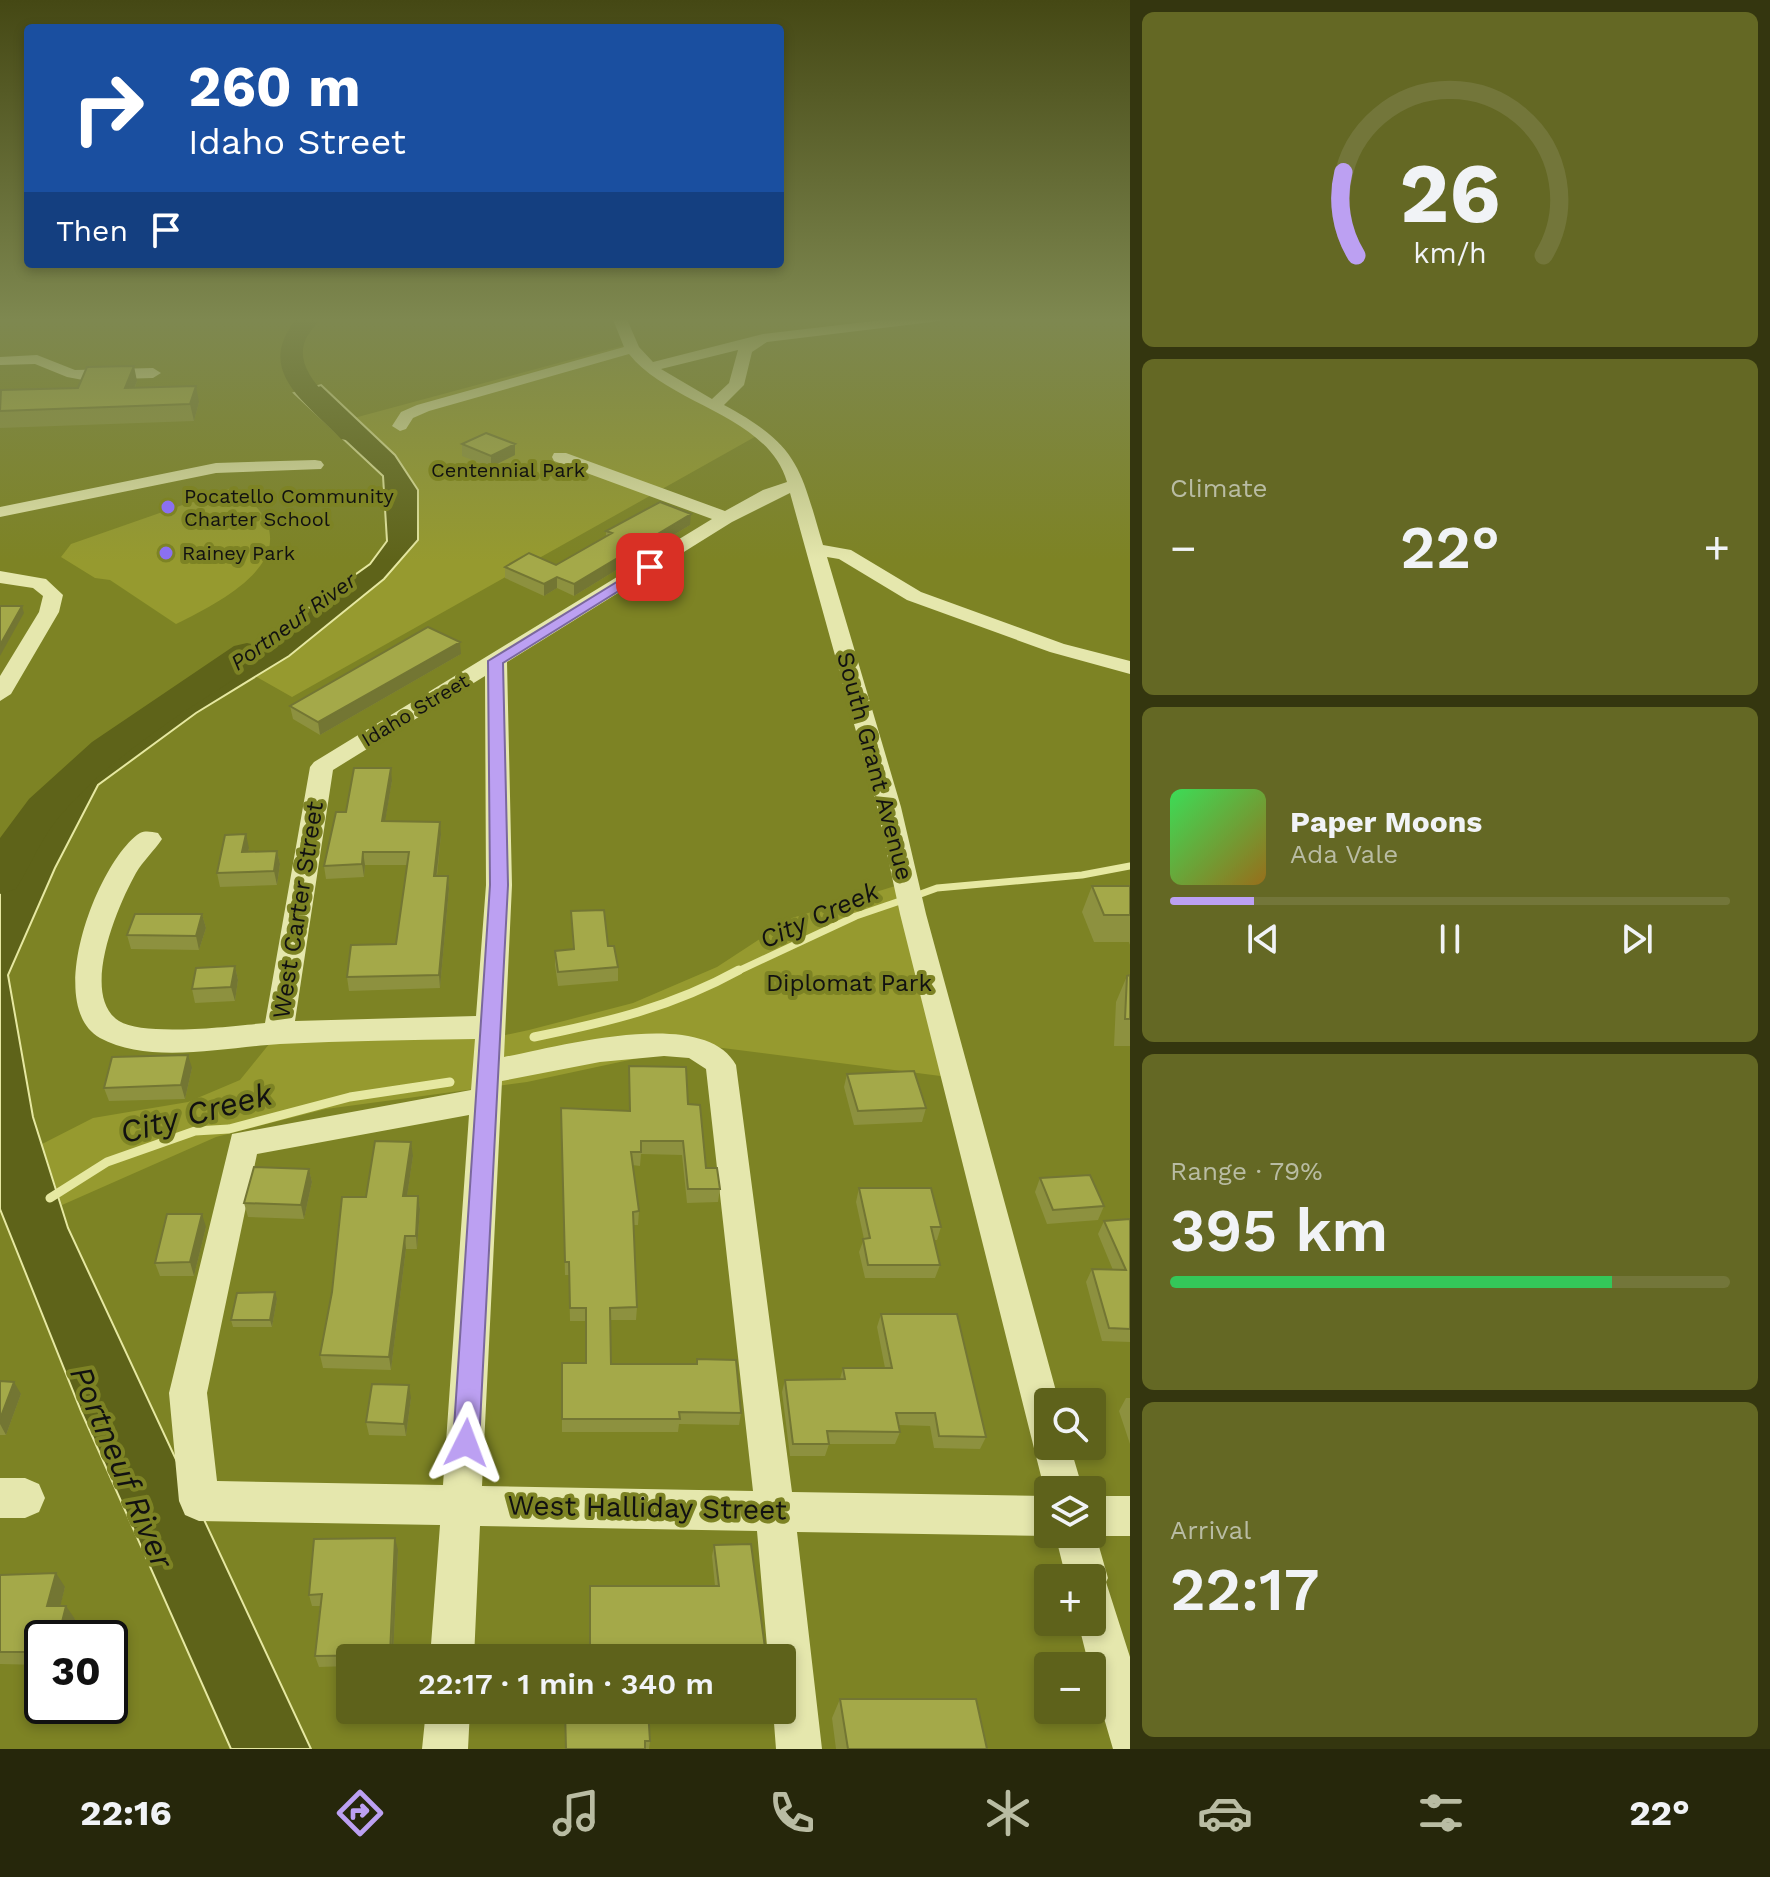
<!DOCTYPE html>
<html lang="en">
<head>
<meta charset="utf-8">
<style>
	:root { --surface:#5e621b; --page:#646824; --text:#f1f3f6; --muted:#b9bca3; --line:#73763a; --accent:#bca0f2 }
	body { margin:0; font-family:"Work Sans",sans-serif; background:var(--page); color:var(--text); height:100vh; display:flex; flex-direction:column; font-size:30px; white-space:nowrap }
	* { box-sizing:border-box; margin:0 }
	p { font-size:26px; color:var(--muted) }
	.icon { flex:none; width:44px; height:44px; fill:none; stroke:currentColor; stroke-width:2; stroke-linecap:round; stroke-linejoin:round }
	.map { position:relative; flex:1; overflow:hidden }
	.sheet { display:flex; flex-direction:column; gap:12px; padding:12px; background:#34360f; width:640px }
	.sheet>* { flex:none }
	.banner { position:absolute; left:24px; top:24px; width:760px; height:244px; border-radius:8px; box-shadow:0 4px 12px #0003; background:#1a4fa0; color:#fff; overflow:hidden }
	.buttons { position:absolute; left:1034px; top:1388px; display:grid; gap:16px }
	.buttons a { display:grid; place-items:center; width:72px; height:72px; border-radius:8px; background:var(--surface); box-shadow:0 4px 12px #0003; font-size:40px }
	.speed { position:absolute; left:24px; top:1620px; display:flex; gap:16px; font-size:40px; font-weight:700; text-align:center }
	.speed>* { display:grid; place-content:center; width:104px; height:104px; border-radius:50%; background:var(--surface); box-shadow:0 4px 12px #0003; line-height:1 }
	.speed .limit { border:4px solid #111; border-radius:12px; background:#fff; color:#111 }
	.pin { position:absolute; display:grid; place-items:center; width:68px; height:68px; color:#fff; margin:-34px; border-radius:16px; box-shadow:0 4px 12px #0006 }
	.me { position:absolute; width:88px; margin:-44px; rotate:3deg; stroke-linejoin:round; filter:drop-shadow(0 0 6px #0008) }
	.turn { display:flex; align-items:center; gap:28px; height:168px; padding:0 32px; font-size:36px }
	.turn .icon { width:104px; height:104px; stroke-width:2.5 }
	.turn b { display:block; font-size:56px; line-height:68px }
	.then { display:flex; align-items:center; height:76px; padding:0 32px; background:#0003; gap:16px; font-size:30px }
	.big { font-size:60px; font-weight:600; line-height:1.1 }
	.sheet .card { flex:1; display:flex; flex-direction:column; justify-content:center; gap:12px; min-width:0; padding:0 28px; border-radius:12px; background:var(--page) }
	.sheet .dial { align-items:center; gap:0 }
	.dial svg { height:208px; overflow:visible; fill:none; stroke:var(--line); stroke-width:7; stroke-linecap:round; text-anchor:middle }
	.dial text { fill:var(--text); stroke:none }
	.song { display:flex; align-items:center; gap:24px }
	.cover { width:96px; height:96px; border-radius:12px; background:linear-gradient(135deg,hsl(130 70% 55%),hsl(40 70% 35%)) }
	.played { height:8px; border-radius:4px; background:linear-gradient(90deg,var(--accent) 15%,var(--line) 15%) }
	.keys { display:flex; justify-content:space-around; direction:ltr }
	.heat { display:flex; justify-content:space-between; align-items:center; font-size:44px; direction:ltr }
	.charge { height:12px; border-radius:6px; background:linear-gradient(90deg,#34c759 79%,var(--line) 0) }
	.trip { position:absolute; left:336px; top:1644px; width:460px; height:80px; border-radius:8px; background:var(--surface); box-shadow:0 4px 12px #0003; font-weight:600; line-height:80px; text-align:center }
	.dock { display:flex; height:128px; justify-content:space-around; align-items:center; background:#26270b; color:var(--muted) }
	.dock .icon { width:56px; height:56px }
	.dock .selected { color:var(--accent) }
	.dock b { font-size:36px; color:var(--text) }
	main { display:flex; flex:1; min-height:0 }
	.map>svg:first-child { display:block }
	.green { fill:#969a2f }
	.water { fill:#5e6319; stroke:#e6e8a1; stroke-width:2 }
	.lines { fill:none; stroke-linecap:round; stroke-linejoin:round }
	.stream-far1 { stroke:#e6e8a1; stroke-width:7 }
	.stream { stroke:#e6e8a1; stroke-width:9 }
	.river { fill:#5e6319; fill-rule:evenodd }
	.minor { fill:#e5e7ad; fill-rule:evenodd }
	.wall { fill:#8d913f }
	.shaded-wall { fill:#737633 }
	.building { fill:#a4a949; stroke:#737633; stroke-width:2 }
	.route { fill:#bca0f2; stroke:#7a689d; stroke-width:2 }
	.poi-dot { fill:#8b70f1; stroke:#7d8324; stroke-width:3 }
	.labels { text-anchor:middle; stroke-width:8; stroke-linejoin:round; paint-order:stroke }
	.far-park-label { font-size:20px; fill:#111; stroke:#7d8324 }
	.far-poi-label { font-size:20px; fill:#111; stroke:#7d8324; text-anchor:start }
	.far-street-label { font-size:20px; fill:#111; stroke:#7d8324 }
	.far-water-label { font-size:22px; font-style:italic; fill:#111; stroke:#7d8324 }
	.street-label { font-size:24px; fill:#111; stroke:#7d8324 }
	.park-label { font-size:24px; fill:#111; stroke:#7d8324 }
	.water-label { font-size:26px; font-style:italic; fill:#111; stroke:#7d8324 }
	.near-street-label { font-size:28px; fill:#111; stroke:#7d8324 }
	.near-water-label { font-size:32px; font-style:italic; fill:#111; stroke:#7d8324 }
</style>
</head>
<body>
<main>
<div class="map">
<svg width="1130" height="1749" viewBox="0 0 1130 1749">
	<rect width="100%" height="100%" fill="#7d8324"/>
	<path class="green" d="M629 344 637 355 760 434 292 697 255 676 289 656 384 579 395 455 354 418Z
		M234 487C319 548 235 595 176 624L110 580 95 578 61 557 71 544Z
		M908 882 956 1078 699 1045 527 1082 326 1109 216 1137 62 1205 42 1144 93 1118 188 1102 240 1080 278 1033 491 1038 529 1030 633 1003 717 967 792 918Z"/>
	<path class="water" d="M321 385 395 455 418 490V540L384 579 289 656 196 713 98 785 55 868 8 975 33 1117 68 1228 311 1749H231L81 1411 0 1209V882L4 869 78 773 370 564 387 541 383 476 294 393Z"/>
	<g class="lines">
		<path class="stream-far1" d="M915 896 937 888 1082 875 1130 866
			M736 972 856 916 903 900"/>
		<path class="stream" d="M534 1037C608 1022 672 1007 739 970
			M50 1198 107 1162 195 1131 229 1129 350 1097 450 1082"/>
		<path class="river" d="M298 317H322C315 326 307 334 304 344 295 377 341 407 361 427L365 433 361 439 351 441 341 439C304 400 253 370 298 317Z
			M247 643 260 646 265 654 260 662C190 709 115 751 60 816 41 838 31 865 16 889L0 894V838L29 799 92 742 234 646Z"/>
		<path class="minor" d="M612 317H626L639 347 653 362 763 334 908 317H947L940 321 767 342 752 352 744 385 724 405C800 446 800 468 823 545L851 550 921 592 1064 644 1130 661V674L1050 652 907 600 839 559 827 557 901 807 926 914 1059 1402H1048V1446H1070L1083 1490H1048V1534H1053L1048 1536 797 1532 822 1749H776L773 1710H782V1658H768L757 1531 480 1526 474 1658H430L440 1525 199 1521 185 1515 179 1501 169 1393 232 1134 471 1090 475 1039C410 1040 345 1041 280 1044 227 1047 149 1065 100 1038 42 1005 99 859 140 833 146 830 152 832 158 833L162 839C154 851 143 861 136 873 118 905 79 995 119 1021 145 1037 233 1026 265 1023L310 767 314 762 712 519 554 461 552 457 554 453H566L725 511 763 490 787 482C768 415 669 405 629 354L429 411 413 418 406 429 400 431 392 426 401 412 417 405 624 347ZM738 350 729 383 712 399 661 369ZM790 493 877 807 900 914 1046 1496 792 1492 736 1065C704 1005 557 1047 504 1057L512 885 507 662 732 522ZM485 676 486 885 476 1016 295 1021 333 770ZM664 1056 689 1058 706 1069 753 1491 482 1486 502 1081 600 1062ZM469 1115 443 1485 217 1481 207 1393 257 1154Z
			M37 355 75 370 153 368 161 373 153 378 83 380 67 377 35 364 0 365V357Z
			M315 460 321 461 324 465 321 469 216 473 0 517V507L216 463Z
			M0 571 46 579 63 595 59 612 11 694 0 701V676L39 612 43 596 33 588 0 583Z
			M0 1478H25L39 1484 45 1498 39 1512 25 1518H0Z
			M1092 1496H1130V1536H1096L1108 1578 1106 1582 1130 1657V1749H1113L1092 1677V1666H1089L1078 1622H1092V1578H1066L1055 1534H1092Z
			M426 1710H470L468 1749H422Z"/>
	</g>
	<path class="wall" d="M137 381 135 388 199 402 194 421 0 428V392L78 388Z
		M462 444H515V455L491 467 462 456Z
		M690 525 574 596 557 588 544 596 505 578V567L556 565 606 537V531Z
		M461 654 320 735 293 719 290 706Z
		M392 781 385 821 441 835 437 876H448L449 889 440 988 349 991 347 977 396 944 407 865H365L364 877 326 879 324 866 346 812Z
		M249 848 248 851H277L280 864 277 885 220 887 217 873Z
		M1092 886H1130V945L1129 942H1094L1082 912Z
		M571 911 608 946 618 967V981L558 986 555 965V951L573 949Z
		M202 914 206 928 199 950 131 949 127 935Z
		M235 966 238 980 235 1001 195 1003 192 989Z
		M1130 975V1046H1114L1116 1002 1127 976Z
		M629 1066 688 1104 706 1168 720 1189 718 1202 687 1203 682 1155 641 1154 640 1166 632 1165 639 1211 638 1225H634L637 1307 636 1320H610L611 1364H696L697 1359 741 1413 739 1425 679 1424 678 1432H562V1363H586L585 1321H570L569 1275H565L561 1108 629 1111Z
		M192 1068 185 1099 109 1101 104 1088Z
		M847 1074 926 1108 922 1122 854 1125 844 1087Z
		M413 1156 407 1196H418L420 1209 417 1249H406L391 1370 323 1368 320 1355 332 1292 366 1197Z
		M309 1169 312 1182 304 1219 248 1217 244 1203Z
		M1040 1178 1104 1206 1098 1220 1047 1224 1035 1192Z
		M859 1188 941 1227 937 1240H934L940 1265 935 1278H865L859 1252 864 1239 856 1202Z
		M1130 1219V1342L1102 1341 1086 1282 1092 1269 1113 1270 1098 1234 1104 1221Z
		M206 1227 194 1276H160L155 1263Z
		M277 1299 272 1327H233L231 1320Z
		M881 1314 986 1437 980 1449 934 1448 930 1426 898 1425 900 1432 895 1444H829L825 1456H790L782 1392 785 1380 840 1379 843 1368H885L877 1327Z
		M0 1381 21 1394 6 1435H0Z
		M411 1398 406 1436 369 1435 366 1422Z
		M1126 1398H1130V1444L1119 1411Z
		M714 1545 765 1648 762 1658H590L715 1586 712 1556Z
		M398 1550 393 1658H350V1666L319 1667 315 1656 320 1606H312L309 1595Z
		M0 1575 65 1587 60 1606 75 1619 42 1638V1665L0 1664Z
		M840 1699 987 1749H836L832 1718Z
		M650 1741 649 1749H566Z"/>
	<path class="shaded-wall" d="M134 366 137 381 128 404 125 388Z
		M196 386 199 402 194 421 190 404Z
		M515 444V455L491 467V456Z
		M691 514 690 525 574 596V584Z
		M557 577V588L544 596V584Z
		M22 606 24 613 0 656V645Z
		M460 642 461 654 320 735 318 722Z
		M391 768 392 781 383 834 382 821Z
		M440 822 441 835 435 889 434 876Z
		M246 834 249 848 245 865 242 852Z
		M277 851 280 864 277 885 274 871Z
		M363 852 365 865 364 877 362 864Z
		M448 876 449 889 440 988 439 975Z
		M202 914 206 928 199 950 196 936Z
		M235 966 238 980 235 1001 231 987Z
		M188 1055 192 1068 185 1099 181 1085Z
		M411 1142 413 1156 405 1210 403 1196Z
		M309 1169 312 1182 304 1219 301 1205Z
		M418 1196 420 1209 417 1249 416 1236Z
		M202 1214 206 1227 194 1276 190 1262Z
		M405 1236 406 1249 391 1370 389 1357Z
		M275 1292 277 1299 272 1327 270 1320Z
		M14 1382 21 1394 6 1435 0 1424V1419Z
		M409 1385 411 1398 406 1436 404 1424Z
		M395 1538 398 1550 393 1658H391Z
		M56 1573 65 1587 57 1620 47 1606Z
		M66 1606 75 1619 71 1638H58Z"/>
	<path class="building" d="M134 366 125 388 196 386 190 404 0 411 1 390 78 388 87 367Z
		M486 433 515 444 491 456 462 444Z
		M660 502 691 514 574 584 557 577 544 584 505 567 529 553 556 565 612 533 606 531Z
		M0 606H22L0 645Z
		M428 627 460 642 318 722 290 706Z
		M354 768H391L382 821 440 822 434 876H448L439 975 347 977 351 945 396 944 409 852H363L362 864 324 866 336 812H346Z
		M246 834 242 852 277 851 274 871 217 873 225 835Z
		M1092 886H1130V915H1104Z
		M604 910 608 946H614L618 967 558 972 555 951 574 949 571 911Z
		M135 914H202L196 936 127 935Z
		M235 966 231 987 192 989 196 968Z
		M1130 975V1019H1125L1127 976Z
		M188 1055 181 1085 104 1088 112 1057Z
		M629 1066 686 1067 688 1104 700 1105 706 1168H717L720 1189H688L683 1141H641V1152H631L639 1211 633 1212 637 1307 610 1308 611 1364H697V1359L736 1360 741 1413 679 1412 680 1419H562V1363H586V1308H570L569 1262H565L561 1108 630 1111Z
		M914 1071 926 1108 858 1111 847 1074Z
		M375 1141 411 1142 403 1196H418L416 1236H405L389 1357 320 1355 332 1292 342 1197H366Z
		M254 1167 309 1169 301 1205 244 1203Z
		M1090 1175 1104 1206 1053 1210 1040 1178Z
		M859 1188H931L941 1227H931L940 1265H868L863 1239 870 1238Z
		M167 1214H202L190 1262 155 1263Z
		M1130 1219V1329L1109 1328 1092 1269 1126 1270 1104 1221Z
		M275 1292 270 1320H231L237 1293Z
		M881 1314H957L986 1437 939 1436 935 1413H896L900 1432 827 1431 829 1444H793L785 1380 845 1379 843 1368H892Z
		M0 1381 14 1382 0 1419Z
		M372 1384 409 1385 404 1424 366 1422Z
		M395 1538 390 1655 315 1656 322 1594 309 1595 314 1539Z
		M751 1544 765 1648 643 1647 644 1658H590V1586H719L714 1545Z
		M56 1573 47 1606H66L58 1638H42V1652H0V1575Z
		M840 1699H976L987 1749H848Z
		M565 1710H648L650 1741H645V1749H566Z"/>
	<linearGradient id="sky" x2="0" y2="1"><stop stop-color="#454814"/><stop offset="0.57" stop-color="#7e8850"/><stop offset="1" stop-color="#7e8850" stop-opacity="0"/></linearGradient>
	<rect width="1130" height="561" fill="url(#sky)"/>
	<path class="route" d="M646 564 657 567 503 663 508 885 479 1443 476 1453 466 1456 456 1453 453 1443 490 885 488 661Z"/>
	<g class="poi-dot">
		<circle cx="168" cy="507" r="8"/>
		<circle cx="166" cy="553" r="8"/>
	</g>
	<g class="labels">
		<g class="far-park-label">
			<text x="508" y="477">Centennial Park</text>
		</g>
		<g class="far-poi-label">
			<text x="184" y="503">Pocatello Community<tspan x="184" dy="23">Charter School</tspan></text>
			<text x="182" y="560">Rainey Park</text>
		</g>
		<g class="far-street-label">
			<text transform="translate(415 710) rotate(-31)" y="7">Idaho Street</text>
		</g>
		<g class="far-water-label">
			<text transform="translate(293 621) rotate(-36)" y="8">Portneuf River</text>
		</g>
		<g class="street-label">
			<text transform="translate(875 766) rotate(75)" y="8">South Grant Avenue</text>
			<text transform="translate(298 910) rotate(-81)" y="8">West Carter Street</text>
		</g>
		<g class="park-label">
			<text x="849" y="991">Diplomat Park</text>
		</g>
		<g class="water-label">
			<text transform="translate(819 915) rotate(-24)" y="9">City Creek</text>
		</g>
		<g class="near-street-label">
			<text transform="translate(647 1507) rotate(1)" y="10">West Halliday Street</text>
		</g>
		<g class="near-water-label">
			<text transform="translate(196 1113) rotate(-15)" y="11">City Creek</text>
			<text transform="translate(122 1467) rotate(67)" y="11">Portneuf River</text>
		</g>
	</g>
</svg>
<div class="buttons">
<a><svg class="icon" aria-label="search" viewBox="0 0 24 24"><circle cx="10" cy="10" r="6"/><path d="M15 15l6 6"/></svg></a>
<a><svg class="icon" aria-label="layers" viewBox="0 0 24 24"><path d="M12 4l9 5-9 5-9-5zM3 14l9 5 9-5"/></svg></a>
<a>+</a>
<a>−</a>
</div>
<div class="speed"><div class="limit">30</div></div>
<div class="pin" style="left:650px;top:567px;background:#d93025"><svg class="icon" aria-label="arrive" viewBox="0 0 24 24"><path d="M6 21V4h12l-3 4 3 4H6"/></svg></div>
<svg class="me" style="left:466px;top:1443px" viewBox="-20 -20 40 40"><path d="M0-17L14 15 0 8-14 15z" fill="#bca0f2" stroke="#fff" stroke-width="4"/></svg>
<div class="trip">22:17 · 1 min · 340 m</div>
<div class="banner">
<div class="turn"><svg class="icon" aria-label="right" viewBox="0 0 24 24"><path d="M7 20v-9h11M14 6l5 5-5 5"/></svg><div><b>260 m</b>Idaho Street</div></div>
<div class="then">Then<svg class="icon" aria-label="arrive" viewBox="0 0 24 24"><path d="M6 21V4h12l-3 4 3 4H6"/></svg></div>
</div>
</div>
<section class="sheet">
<div class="card dial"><svg viewBox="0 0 100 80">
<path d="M14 69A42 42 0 1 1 86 69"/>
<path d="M14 69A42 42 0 0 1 9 37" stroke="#bca0f2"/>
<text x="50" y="56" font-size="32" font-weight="700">26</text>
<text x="50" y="72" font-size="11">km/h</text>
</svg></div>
<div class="card"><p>Climate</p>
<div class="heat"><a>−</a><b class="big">22°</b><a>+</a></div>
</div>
<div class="card">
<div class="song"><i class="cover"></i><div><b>Paper Moons</b><p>Ada Vale</p></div></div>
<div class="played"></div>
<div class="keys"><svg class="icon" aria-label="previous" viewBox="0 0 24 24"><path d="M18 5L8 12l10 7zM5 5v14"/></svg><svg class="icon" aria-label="pause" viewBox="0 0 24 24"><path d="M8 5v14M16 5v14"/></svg><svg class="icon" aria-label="next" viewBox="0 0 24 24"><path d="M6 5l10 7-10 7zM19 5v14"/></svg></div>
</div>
<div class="card"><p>Range · 79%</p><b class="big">395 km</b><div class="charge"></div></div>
<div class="card"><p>Arrival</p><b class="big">22:17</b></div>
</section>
</main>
<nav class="dock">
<b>22:16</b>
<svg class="icon selected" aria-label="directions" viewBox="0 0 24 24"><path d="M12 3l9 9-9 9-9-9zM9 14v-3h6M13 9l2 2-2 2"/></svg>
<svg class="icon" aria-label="music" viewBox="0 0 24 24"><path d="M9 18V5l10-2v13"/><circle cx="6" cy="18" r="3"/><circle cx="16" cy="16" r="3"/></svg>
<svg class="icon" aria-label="phone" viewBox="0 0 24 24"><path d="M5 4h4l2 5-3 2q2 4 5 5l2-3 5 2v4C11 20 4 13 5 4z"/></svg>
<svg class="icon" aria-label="climate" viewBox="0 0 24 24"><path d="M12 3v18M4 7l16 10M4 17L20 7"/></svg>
<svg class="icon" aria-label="car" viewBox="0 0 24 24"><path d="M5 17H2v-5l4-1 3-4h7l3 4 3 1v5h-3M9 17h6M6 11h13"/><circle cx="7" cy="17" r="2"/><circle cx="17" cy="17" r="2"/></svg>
<svg class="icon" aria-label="filters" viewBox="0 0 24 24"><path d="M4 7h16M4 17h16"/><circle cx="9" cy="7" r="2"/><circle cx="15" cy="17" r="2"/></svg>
<b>22°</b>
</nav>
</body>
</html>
